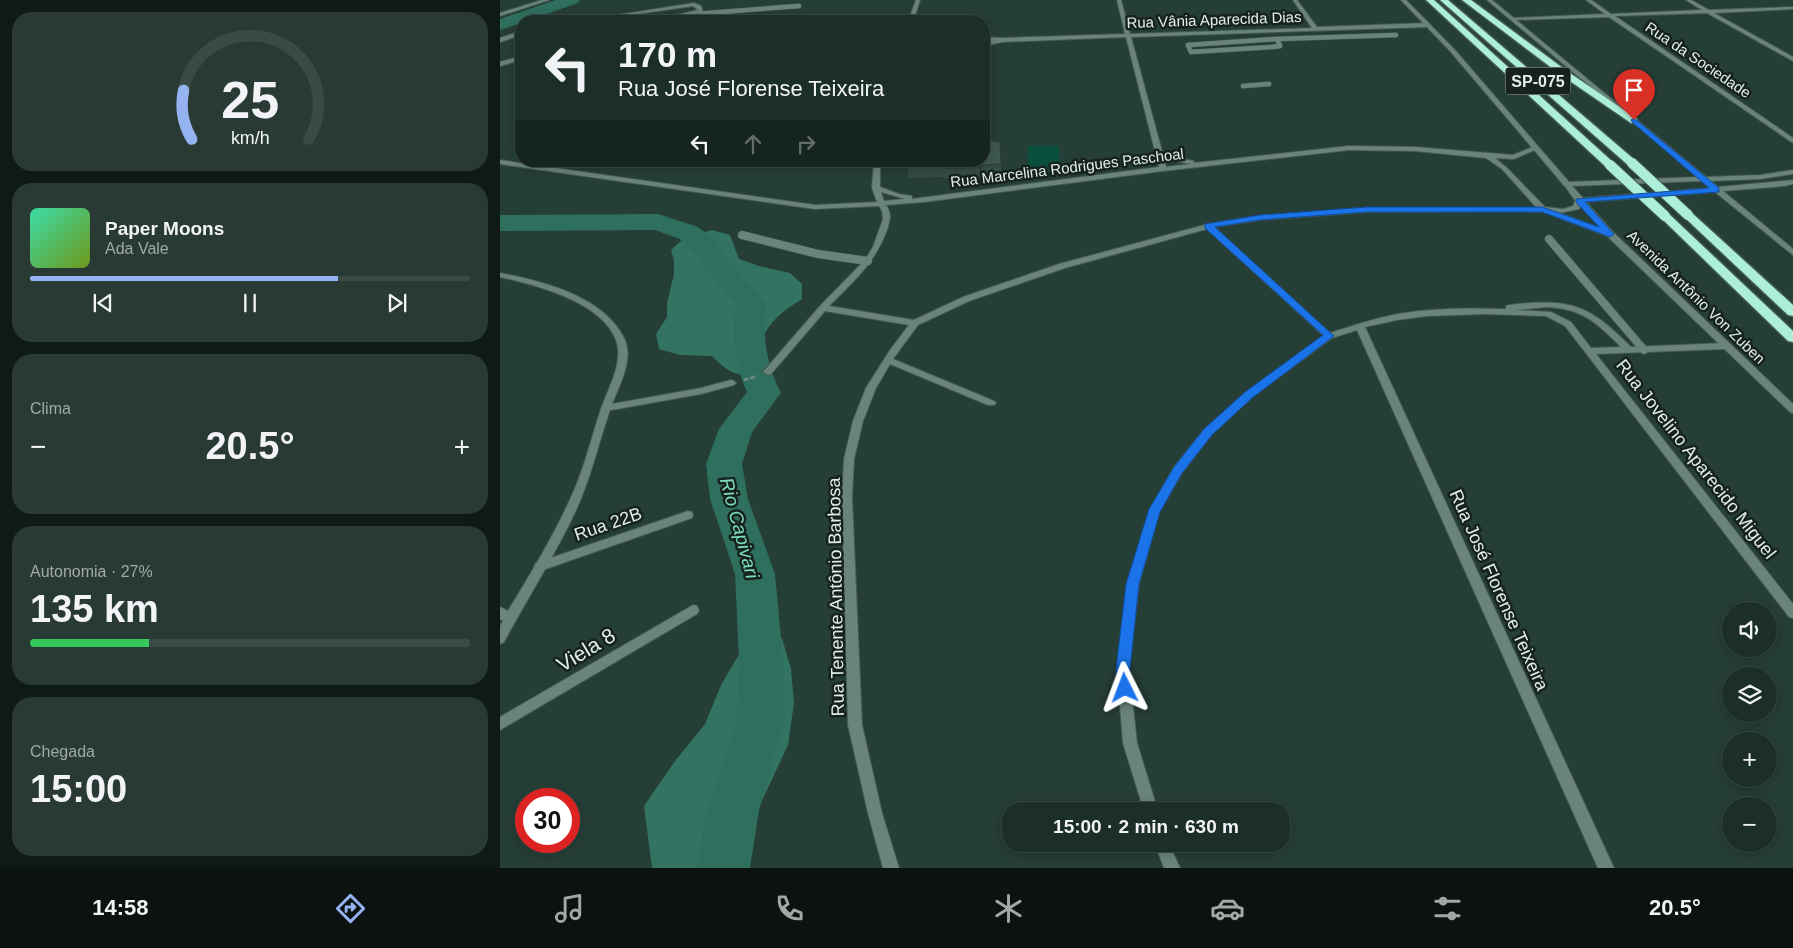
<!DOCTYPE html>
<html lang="pt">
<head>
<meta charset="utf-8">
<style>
	:root { --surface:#1c2e28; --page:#293a34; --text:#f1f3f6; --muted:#a0a8a8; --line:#3a4a45; --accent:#95b2f1 }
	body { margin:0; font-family:Arial,sans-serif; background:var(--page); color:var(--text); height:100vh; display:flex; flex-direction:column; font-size:19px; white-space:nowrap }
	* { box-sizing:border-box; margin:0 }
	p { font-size:16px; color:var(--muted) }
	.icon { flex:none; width:28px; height:28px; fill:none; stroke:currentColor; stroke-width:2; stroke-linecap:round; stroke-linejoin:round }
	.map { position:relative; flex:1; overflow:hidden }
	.sheet { display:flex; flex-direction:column; gap:12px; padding:12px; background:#0f1916; width:500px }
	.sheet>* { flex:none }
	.top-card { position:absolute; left:15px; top:15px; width:475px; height:152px; border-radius:20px; box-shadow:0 2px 12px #0003,0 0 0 1px var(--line); background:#1c2e28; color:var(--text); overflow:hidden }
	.controls { position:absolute; left:1222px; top:602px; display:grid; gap:10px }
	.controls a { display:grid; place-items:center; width:55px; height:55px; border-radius:50%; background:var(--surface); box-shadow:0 2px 12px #0003,0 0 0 1px var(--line); font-size:25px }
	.speed { position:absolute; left:15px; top:788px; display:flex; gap:10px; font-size:25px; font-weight:700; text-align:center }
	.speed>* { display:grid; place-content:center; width:65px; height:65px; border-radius:50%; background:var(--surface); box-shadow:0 2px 12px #0003,0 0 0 1px var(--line); line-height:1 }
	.speed .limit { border:8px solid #d22; background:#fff; color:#111 }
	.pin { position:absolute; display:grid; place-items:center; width:42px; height:42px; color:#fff; margin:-51px -21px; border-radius:50% 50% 50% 0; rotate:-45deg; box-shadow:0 0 5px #0007 }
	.pin .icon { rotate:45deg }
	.me { position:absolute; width:55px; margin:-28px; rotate:357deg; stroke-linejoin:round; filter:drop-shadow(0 0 4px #0008) }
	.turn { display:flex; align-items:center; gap:18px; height:105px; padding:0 20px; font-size:22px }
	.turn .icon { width:65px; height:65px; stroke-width:2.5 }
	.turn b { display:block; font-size:35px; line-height:42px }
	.lanes { display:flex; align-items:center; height:48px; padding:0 20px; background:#0003; justify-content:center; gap:25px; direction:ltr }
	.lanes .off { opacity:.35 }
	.big { font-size:38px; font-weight:700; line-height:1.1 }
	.sheet .widget { flex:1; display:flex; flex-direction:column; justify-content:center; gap:8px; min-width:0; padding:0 18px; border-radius:20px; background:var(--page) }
	.sheet .dial { align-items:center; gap:0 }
	.dial svg { height:130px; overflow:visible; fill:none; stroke:var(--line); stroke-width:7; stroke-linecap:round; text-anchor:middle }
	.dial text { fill:var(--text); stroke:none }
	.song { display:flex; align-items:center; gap:15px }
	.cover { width:60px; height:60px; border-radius:8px; background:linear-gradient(135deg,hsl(160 70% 55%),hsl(80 70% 35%)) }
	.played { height:5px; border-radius:2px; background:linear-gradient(90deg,var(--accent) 70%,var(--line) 70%) }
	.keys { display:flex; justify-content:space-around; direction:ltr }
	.heat { display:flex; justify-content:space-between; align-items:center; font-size:28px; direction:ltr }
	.charge { height:8px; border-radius:4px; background:linear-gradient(90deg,#34c759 27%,var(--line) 0) }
	.trip { position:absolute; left:502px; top:802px; width:288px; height:50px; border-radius:20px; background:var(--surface); box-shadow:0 2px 12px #0003,0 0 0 1px var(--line); font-weight:700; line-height:50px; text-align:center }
	.tab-bar { display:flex; height:80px; justify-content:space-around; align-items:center; background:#0b1210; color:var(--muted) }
	.tab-bar .icon { width:35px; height:35px }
	.tab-bar .on { color:var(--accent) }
	.tab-bar b { font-size:22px; color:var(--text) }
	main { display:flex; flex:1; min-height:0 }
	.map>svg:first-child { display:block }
	.green { fill:#0a4e3e }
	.forest { fill:#337361 }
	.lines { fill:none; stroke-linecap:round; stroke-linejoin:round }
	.river { fill:#2f6f5d; fill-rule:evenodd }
	.service-far1-casing { stroke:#435a53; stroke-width:5.5 }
	.service-casing { stroke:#435a53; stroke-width:9 }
	.minor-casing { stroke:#435a53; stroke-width:2 }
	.tertiary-casing { stroke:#435a53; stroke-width:2 }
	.motorway-casing { stroke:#435a53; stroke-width:3 }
	.path { stroke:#778c85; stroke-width:2.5; stroke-dasharray:4.5 2; stroke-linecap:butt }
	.service-far1 { stroke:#6a847b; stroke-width:4.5 }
	.service { stroke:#6a847b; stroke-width:8 }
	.minor { fill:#6a847b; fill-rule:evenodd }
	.tertiary { fill:#6a847b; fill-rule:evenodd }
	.motorway { fill:#aceed8; fill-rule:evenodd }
	.motorway-bridge-casing { stroke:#435a53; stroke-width:12; stroke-linecap:butt }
	.motorway-bridge { stroke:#aceed8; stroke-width:10 }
	.wall { fill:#354c44 }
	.shaded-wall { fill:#2b3e37 }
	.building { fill:#3e584f; stroke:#2b3e37 }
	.route { fill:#1a73e8; stroke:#114b97 }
	.labels { text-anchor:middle; stroke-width:5; stroke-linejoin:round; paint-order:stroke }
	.far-street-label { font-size:15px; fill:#e0efe9; stroke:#17221e }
	.shield { fill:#17221e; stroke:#a4b2ac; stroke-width:1 }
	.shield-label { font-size:16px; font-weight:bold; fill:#e0efe9 }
	.street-label { font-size:18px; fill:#e0efe9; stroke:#17221e }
	.water-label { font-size:19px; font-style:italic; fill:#7adcbe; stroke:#17221e }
	.near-street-label { font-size:21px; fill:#e0efe9; stroke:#17221e }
</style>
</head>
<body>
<main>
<section class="sheet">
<div class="widget dial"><svg viewBox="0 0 100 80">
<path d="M14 69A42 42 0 1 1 86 69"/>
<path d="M14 69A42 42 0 0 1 9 39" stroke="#95b2f1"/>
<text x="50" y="56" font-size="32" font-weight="700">25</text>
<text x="50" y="72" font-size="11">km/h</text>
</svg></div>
<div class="widget">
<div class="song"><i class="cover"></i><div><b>Paper Moons</b><p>Ada Vale</p></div></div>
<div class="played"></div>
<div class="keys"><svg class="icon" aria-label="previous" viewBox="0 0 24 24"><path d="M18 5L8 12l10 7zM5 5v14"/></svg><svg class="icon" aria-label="pause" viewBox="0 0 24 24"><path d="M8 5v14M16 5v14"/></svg><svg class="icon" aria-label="next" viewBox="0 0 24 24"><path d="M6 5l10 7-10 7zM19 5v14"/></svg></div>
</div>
<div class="widget"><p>Clima</p>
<div class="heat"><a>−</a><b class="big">20.5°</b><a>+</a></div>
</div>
<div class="widget"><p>Autonomia · 27%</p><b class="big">135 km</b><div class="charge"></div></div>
<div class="widget"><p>Chegada</p><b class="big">15:00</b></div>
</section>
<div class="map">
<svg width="1293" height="868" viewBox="0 0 1293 868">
	<rect width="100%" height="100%" fill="#253e36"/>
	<path class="green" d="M559 145 560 170H528V146Z"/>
	<path class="forest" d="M212 230 230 235 239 259 259 266 290 273 302 284V299C270 319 255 335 260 375 237 377 227 372 212 356L180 355 159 349 156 334 167 317V303L174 274V261L171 250 185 237Z
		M282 638 291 669 294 703 288 745 246 835 238 868H152L144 806 175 761 205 724 221 685 241 651Z"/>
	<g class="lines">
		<path class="river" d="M56 0H80L78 3 27 21H21V23L0 30V19Z
			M158 214 198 227 217 242 227 259 266 303C262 336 266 363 281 393L252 432 242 464 248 499 275 574 283 659 285 718 259 810 250 868H196L207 810 237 718 239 659 235 574 210 499 206 464 219 429 247 392C234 362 232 336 236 304L206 269 196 253 180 239 155 230 0 231V215Z"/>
		<g class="service-far1-casing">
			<path id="service-far1" d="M195 14 299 6
				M777 39 780 46 772 47 691 52 688 45Z
				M777 39 896 35
				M743 86 769 84"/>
		</g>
		<g class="service-casing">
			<path id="service" d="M242 235 318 254 368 261
				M1049 239 1144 350"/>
		</g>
		<g class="minor-casing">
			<path id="minor" d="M42 0H49L0 16V13Z
				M416 0H420L414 19 417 21H370L372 20 409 19Z
				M617 0H621L630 34 812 28 793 0H797L817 27 928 23 931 25 928 27 631 37 663 155 694 161V163L849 146 915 147 1013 155 1035 146 1038 148 1037 149 1014 159 995 158 1006 167 1045 207 1063 209 1073 206 1076 198H1082L1083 200 1079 209 1060 213 1114 234 1113 236H1107L1044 212 1016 211 867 212 760 220 714 227 830 333C852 326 875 318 898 314 933 308 970 308 1006 309V306L1009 305C1070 298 1087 303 1131 347L1225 343 1229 346 1225 349 1096 354 1293 604V618L1289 617 1065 326 1046 316 984 314 928 316 897 320 865 327 1114 868H1098L857 330 832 338 752 397 712 434 682 473 659 512 639 584 629 669 637 743 658 811H644L623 743 617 669 627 584 649 512 674 467 704 430 746 393 824 336 707 229 565 268 469 301 418 325 393 359 494 401 496 403 494 405H488L390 364 376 388 363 421 354 459 352 497 362 725 382 813 399 868H383L368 813 348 725 342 497 344 459 353 421 366 388 390 350 409 325 325 311 271 374 268 375 263 372 320 306 365 260 373 247 383 219 382 211 379 206 315 209 0 164V160L315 205 377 202 372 188 374 161H380V187L399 194 412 196V199L659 167 657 158 655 156 656 155 626 37 502 42 484 46V42L491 41 484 40V37L502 38 625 34ZM849 150 915 151 986 158 1002 169 1037 208H867L760 216 708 224 559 264 463 297 414 320 329 306C353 282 375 263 387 230 390 220 392 214 386 205L424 202 663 171ZM664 159 691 164 666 167ZM381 192 405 199 384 201ZM1048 307C1083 309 1097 323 1121 347L1091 348 1071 322 1051 312 1015 310Z
				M1086 0H1091L1111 14 1202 10 1186 0H1191L1209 10 1293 7V9L1214 13 1293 57V61L1207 13 1115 16 1293 138V143L1109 17 1013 20 1011 19 1013 18 1105 14Z
				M194 3 201 6 203 12 158 21H150L198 10 193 6 89 21H79Z
				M21 31V35L0 42V38Z
				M21 56V60L0 66V62Z
				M231 380 234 381 236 383 234 385 201 394 106 411 101 408 106 405 201 388Z
				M188 511 192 512 193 515 192 518 40 571 36 569 34 566 36 563Z
				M193 605 197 606 199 610 197 614 0 730V717Z
				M655 844H669L680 868H664Z"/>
		</g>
		<g class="tertiary-casing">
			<path id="tertiary" d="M901 0H906L954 49 1069 182 1198 177 987 0H992L1206 177 1260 175 1293 170V174L1260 179 1211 181 1218 187 1293 180V184L1285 186 1223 191 1293 249V255L1215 192 1086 202 1113 232 1293 404V413L1290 412 1107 236 1079 202H1076L1065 186 1063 185 1062 183 950 51ZM1202 181 1210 188 1083 198 1072 186Z
				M0 273C42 281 103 296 124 338 135 360 118 387 111 407 99 441 92 475 77 508 56 554 28 597 4 642L0 644V626L3 621 0 619V607L8 611C32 571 57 531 75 488 86 462 92 435 101 409 108 388 124 363 116 340 102 302 36 285 0 277Z"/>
		</g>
		<g class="motorway-casing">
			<path id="motorway" d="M926 0H934L1114 163V167H1106Z
				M940 0H948L1136 161V165H1128Z
				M962 0H971L1067 71 1137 119V123H1131L1061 75Z
				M1188 212 1192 213 1293 305V316L1288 315 1184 217 1183 215 1184 213Z
				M1165 213 1169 214 1293 331V342L1288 341 1161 218 1159 216Z"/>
		</g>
		<path class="path" d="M244 380 257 376"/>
		<use href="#service-far1" class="service-far1"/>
		<use href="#service" class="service"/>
		<use href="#minor" class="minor"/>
		<use href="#tertiary" class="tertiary"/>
		<use href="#motorway" class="motorway"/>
		<g class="motorway-bridge-casing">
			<path id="motorway-bridge" d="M1132 163 1188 215
				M1110 165 1165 216"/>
		</g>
		<use href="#motorway-bridge" class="motorway-bridge"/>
	</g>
	<path class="wall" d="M500 142 501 151 502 174 482 175 481 177 468 178 444 179 443 177 409 178 407 168Z"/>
	<path class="shaded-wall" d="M500 142 501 151 502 174 501 164Z
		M481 165 482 175 481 177 479 167Z"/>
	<path class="building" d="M484 141 500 142 501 164 481 165 479 167 466 168 442 169V167L407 168 408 161H484Z"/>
	<path class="route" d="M1134 118 1219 188V192L1085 202 1113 233 1114 234 1110 237 1042 212H867L760 220 715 227 834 336 752 398 712 435 682 473 660 512 639 584 630 669 632 688 630 692 625 694 619 692 616 669 626 584 649 509 674 467 704 429 745 392 823 335 705 228V224L760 215 867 207H1042L1099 227 1076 202V199L1209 188 1132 122 1131 120Z"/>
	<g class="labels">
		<g class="far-street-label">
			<text transform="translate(714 20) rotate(-2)" y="5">Rua Vânia Aparecida Dias</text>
			<text transform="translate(1198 60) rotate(34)" y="5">Rua da Sociedade</text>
			<text transform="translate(567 168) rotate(-7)" y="5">Rua Marcelina Rodrigues Paschoal</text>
			<text transform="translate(1196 297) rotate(44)" y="5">Avenida Antônio Von Zuben</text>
		</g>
		<rect class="shield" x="1005.5" y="67.5" width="65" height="27" rx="4"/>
		<g class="shield-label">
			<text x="1038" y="87">SP-075</text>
		</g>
		<g class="street-label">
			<text transform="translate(1196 459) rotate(52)" y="6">Rua Jovelino Aparecido Miguel</text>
			<text transform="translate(108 524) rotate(-19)" y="6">Rua 22B</text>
			<text transform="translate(999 590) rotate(66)" y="6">Rua José Florense Teixeira</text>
			<text transform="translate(336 597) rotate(-91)" y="6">Rua Tenente Antônio Barbosa</text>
		</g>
		<g class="water-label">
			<text transform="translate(240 528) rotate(75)" y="7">Rio Capivari</text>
		</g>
		<g class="near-street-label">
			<text transform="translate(86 650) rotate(-31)" y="7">Viela 8</text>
		</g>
	</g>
</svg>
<div class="controls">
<a><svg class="icon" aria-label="sound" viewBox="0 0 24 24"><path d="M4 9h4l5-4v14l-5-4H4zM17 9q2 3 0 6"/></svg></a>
<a><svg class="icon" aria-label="layers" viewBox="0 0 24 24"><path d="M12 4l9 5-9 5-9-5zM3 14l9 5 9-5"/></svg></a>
<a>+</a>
<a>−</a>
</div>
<div class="speed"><div class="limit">30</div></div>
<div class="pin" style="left:1134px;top:120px;background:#d93025"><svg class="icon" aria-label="arrive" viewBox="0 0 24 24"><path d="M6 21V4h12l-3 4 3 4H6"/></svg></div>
<svg class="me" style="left:625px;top:688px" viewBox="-20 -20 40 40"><path d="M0-17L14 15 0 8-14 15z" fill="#1a73e8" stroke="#fff" stroke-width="4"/></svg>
<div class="trip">15:00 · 2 min · 630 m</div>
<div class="top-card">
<div class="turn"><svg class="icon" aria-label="left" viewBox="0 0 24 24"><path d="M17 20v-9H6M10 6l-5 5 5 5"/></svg><div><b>170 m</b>Rua José Florense Teixeira</div></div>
<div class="lanes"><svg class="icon" aria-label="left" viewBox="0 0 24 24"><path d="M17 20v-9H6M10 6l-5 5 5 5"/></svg><svg class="icon off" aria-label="ahead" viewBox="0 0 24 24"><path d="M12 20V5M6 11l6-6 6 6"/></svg><svg class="icon off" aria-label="right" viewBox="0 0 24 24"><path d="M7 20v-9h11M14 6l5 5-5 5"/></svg></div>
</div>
</div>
</main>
<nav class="tab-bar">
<b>14:58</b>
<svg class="icon on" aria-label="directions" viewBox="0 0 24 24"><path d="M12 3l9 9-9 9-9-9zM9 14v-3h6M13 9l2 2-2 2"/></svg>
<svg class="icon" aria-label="music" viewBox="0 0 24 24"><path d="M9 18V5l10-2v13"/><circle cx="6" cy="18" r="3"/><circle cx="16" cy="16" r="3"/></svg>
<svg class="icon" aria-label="phone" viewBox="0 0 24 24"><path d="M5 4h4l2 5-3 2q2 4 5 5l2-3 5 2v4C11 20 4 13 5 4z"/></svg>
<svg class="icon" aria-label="climate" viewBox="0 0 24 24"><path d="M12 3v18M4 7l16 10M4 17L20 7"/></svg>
<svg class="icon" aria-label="car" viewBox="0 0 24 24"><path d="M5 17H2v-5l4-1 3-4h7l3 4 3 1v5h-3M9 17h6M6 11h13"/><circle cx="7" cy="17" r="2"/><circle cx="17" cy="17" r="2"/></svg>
<svg class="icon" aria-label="filters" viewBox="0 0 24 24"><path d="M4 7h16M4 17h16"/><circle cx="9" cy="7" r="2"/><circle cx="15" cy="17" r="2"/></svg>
<b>20.5°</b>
</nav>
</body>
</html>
